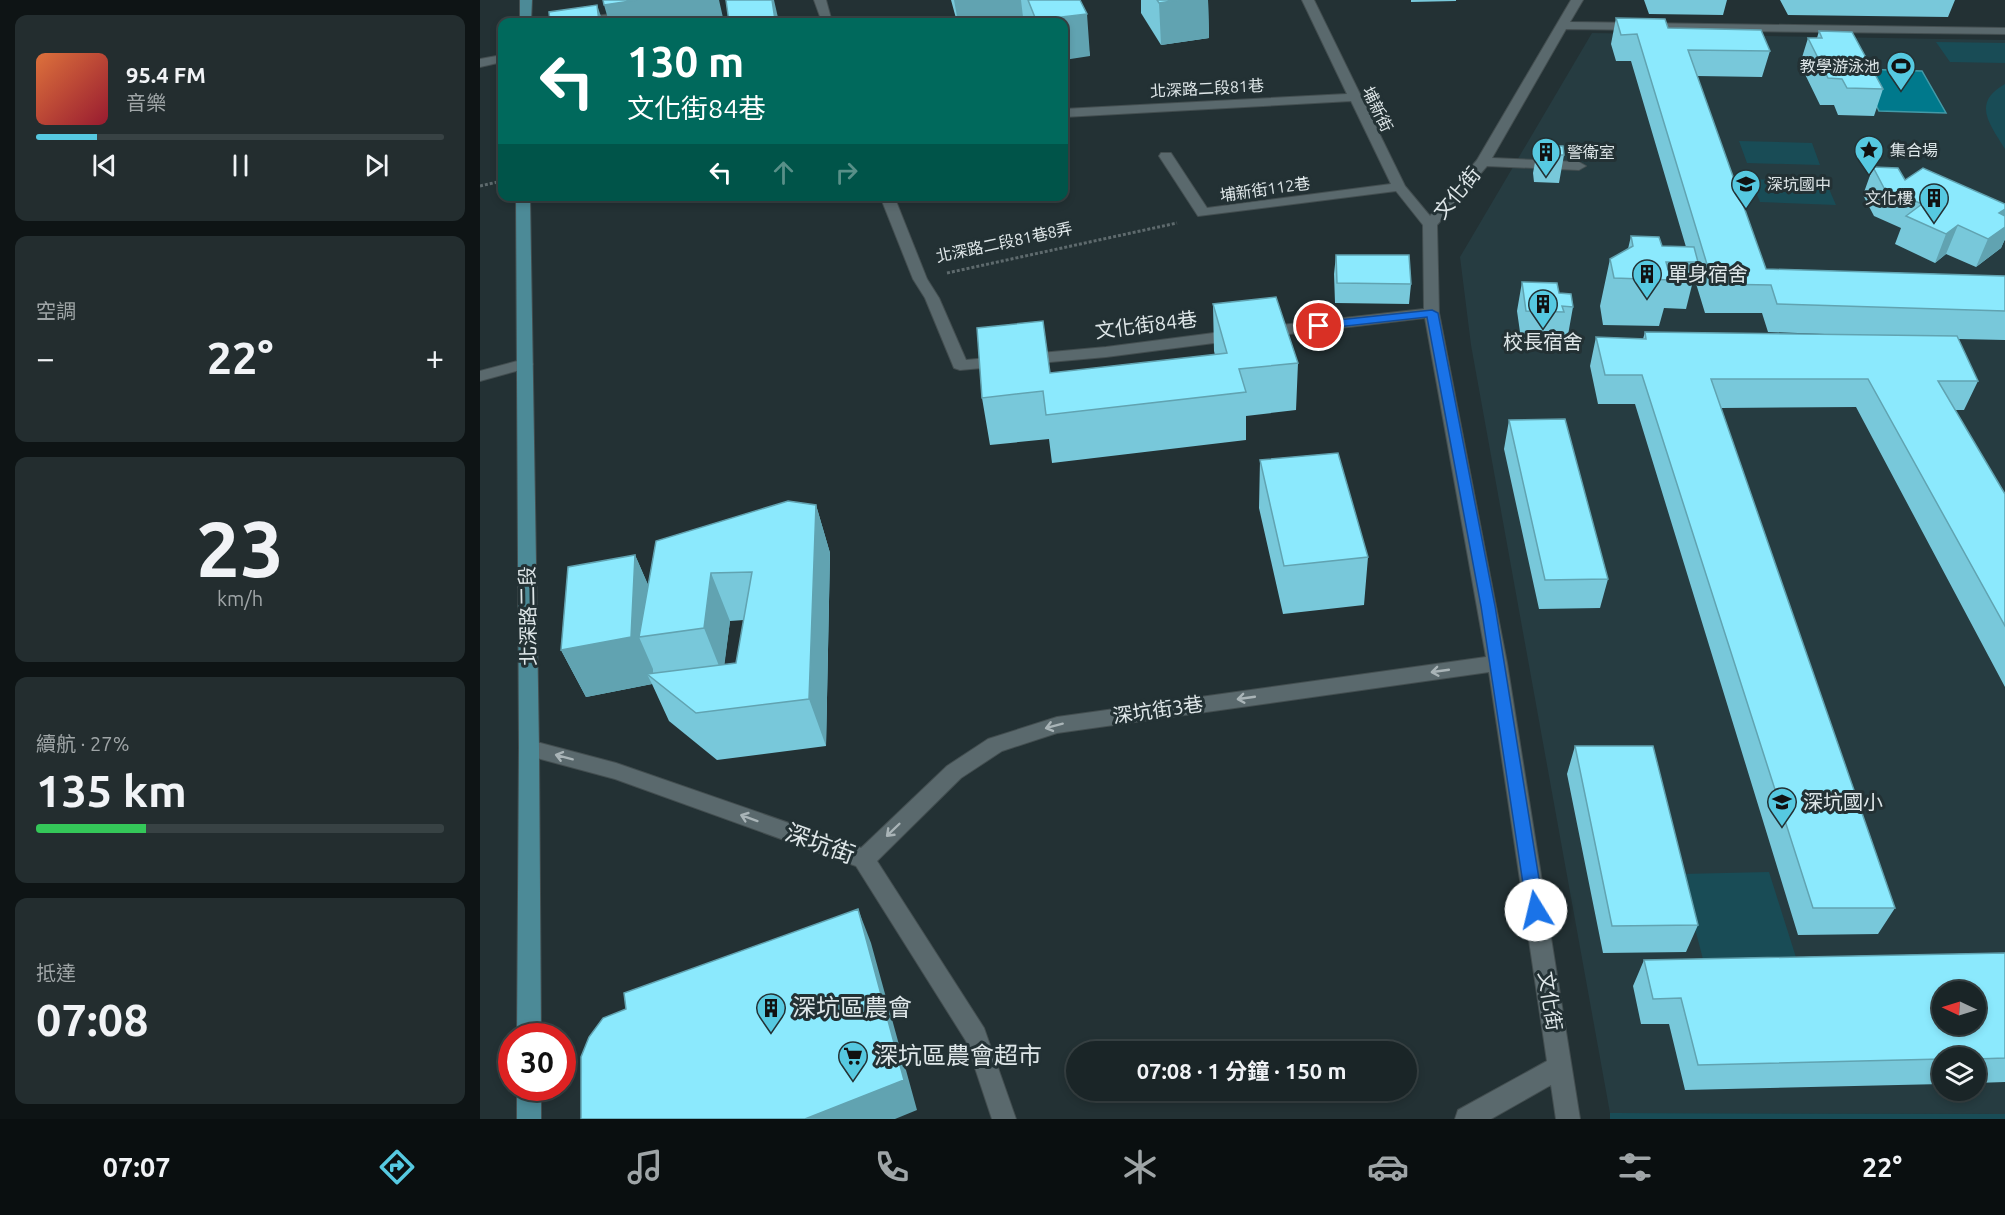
<!DOCTYPE html>
<html lang="zh-TW">
<head>
<meta charset="utf-8">
<style>
	:root { --surface:#1a2527; --page:#232d2f; --text:#f1f3f6; --muted:#9fa5a7; --line:#384244; --accent:#56c9e1 }
	body { margin:0; font-family:Ubuntu,"Noto Sans TC",sans-serif; background:var(--page); color:var(--text); height:100vh; display:flex; flex-direction:column; font-size:22px; white-space:nowrap }
	* { box-sizing:border-box; margin:0 }
	p { font-size:20px; color:var(--muted) }
	.icon { flex:none; width:33px; height:33px; fill:none; stroke:currentColor; stroke-width:2; stroke-linecap:round; stroke-linejoin:round }
	.map { position:relative; flex:1; overflow:hidden }
	.side { display:flex; flex-direction:column; gap:15px; padding:15px; background:#0e1415; width:480px }
	.side>* { flex:none }
	.guide { position:absolute; left:18px; top:18px; width:570px; height:183px; border-radius:12px; box-shadow:0 3px 9px #0003,0 0 0 2px var(--line); background:#00695c; color:#fff; overflow:hidden }
	.needle { width:39px; rotate:274deg }
	.controls { position:absolute; left:1452px; top:981px; display:grid; gap:12px }
	.controls a { display:grid; place-items:center; width:54px; height:54px; border-radius:50%; background:var(--surface); box-shadow:0 3px 9px #0003,0 0 0 2px var(--line); font-size:30px }
	.speed { position:absolute; left:18px; top:1023px; display:flex; gap:12px; font-size:30px; font-weight:700; text-align:center }
	.speed>* { display:grid; place-content:center; width:78px; height:78px; border-radius:50%; background:var(--surface); box-shadow:0 3px 9px #0003,0 0 0 2px var(--line); line-height:1 }
	.speed .limit { border:9px solid #d22; background:#fff; color:#111 }
	.pin { position:absolute; display:grid; place-items:center; width:51px; height:51px; color:#fff; margin:-26px; border:3px solid #fff; border-radius:50%; box-shadow:0 2px 6px #0007 }
	.me { position:absolute; width:66px; margin:-33px; rotate:351deg; stroke-linejoin:round; filter:drop-shadow(0 0 4px #0008) }
	.turn { display:flex; align-items:center; gap:21px; height:126px; padding:0 30px; font-size:27px }
	.turn .icon { width:78px; height:78px; stroke-width:2.5 }
	.turn b { display:block; font-size:42px; line-height:51px }
	.lanes { display:flex; align-items:center; height:57px; padding:0 30px; background:#0003; justify-content:center; gap:30px; direction:ltr }
	.lanes .off { opacity:.35 }
	.big { font-size:45px; font-weight:700; line-height:1.1 }
	.side .tile { flex:1; display:flex; flex-direction:column; justify-content:center; gap:9px; min-width:0; padding:0 21px; border-radius:12px; background:var(--page) }
	.side .dial { align-items:center; gap:0 }
	.dial b { font-size:78px; line-height:1 }
	.song { display:flex; align-items:center; gap:18px }
	.cover { width:72px; height:72px; border-radius:9px; background:linear-gradient(135deg,hsl(20 70% 55%),hsl(350 70% 35%)) }
	.played { height:6px; border-radius:3px; background:linear-gradient(90deg,var(--accent) 15%,var(--line) 15%) }
	.keys { display:flex; justify-content:space-around; direction:ltr }
	.heat { display:flex; justify-content:space-between; align-items:center; font-size:33px; direction:ltr }
	.charge { height:9px; border-radius:4px; background:linear-gradient(90deg,#34c759 27%,var(--line) 0) }
	.trip { position:absolute; left:586px; top:1041px; width:351px; height:60px; border-radius:30px; background:var(--surface); box-shadow:0 3px 9px #0003,0 0 0 2px var(--line); font-weight:700; line-height:60px; text-align:center }
	.dock { display:flex; height:96px; justify-content:space-around; align-items:center; background:#0a0f10; color:var(--muted) }
	.dock .icon { width:42px; height:42px }
	.dock .current { color:var(--accent) }
	.dock b { font-size:27px; color:var(--text) }
	main { display:flex; flex:1; min-height:0 }
	.map>svg:first-child { display:block }
	.built { fill:#263c41; fill-rule:evenodd }
	.green { fill:#194c56 }
	.water { fill:#00798c; stroke:#439aa8; stroke-width:1.5 }
	.lines { fill:none; stroke-linecap:round; stroke-linejoin:round }
	.minor-casing { stroke:#434e50; stroke-width:2 }
	.major-casing { stroke:#434e50; stroke-width:2 }
	.path { stroke:#5e6a6d; stroke-width:3; stroke-dasharray:3 2; stroke-linecap:butt }
	.minor { fill:#5a696d; fill-rule:evenodd }
	.major { fill:#4c8a97; fill-rule:evenodd }
	.wall { fill:#78c8da; fill-rule:evenodd }
	.shaded-wall { fill:#61a3b1 }
	.building { fill:#8be9fd; stroke:#61a3b1; stroke-width:1.5; fill-rule:evenodd }
	.oneway { stroke:#a9b4b7 }
	.route { fill:#1a73e8; stroke:#114b97; stroke-width:1.5 }
	.labels { text-anchor:middle; stroke-width:6; stroke-linejoin:round; paint-order:stroke }
	.far-poi-label { font-size:16px; fill:#dee6e8; stroke:#233134; text-anchor:start }
	.far-street-label { font-size:16px; fill:#dee6e8; stroke:#233134 }
	.street-label { font-size:20px; fill:#dee6e8; stroke:#233134 }
	.poi-label { font-size:20px; fill:#dee6e8; stroke:#233134; text-anchor:start }
	.near-street-label { font-size:24px; fill:#dee6e8; stroke:#233134 }
	.near-poi-label { font-size:24px; fill:#dee6e8; stroke:#233134; text-anchor:start }
</style>
</head>
<body>
<main>
<section class="side">
<div class="tile">
<div class="song"><i class="cover"></i><div><b>95.4 FM</b><p>音樂</p></div></div>
<div class="played"></div>
<div class="keys"><svg class="icon" aria-label="previous" viewBox="0 0 24 24"><path d="M18 5L8 12l10 7zM5 5v14"/></svg><svg class="icon" aria-label="pause" viewBox="0 0 24 24"><path d="M8 5v14M16 5v14"/></svg><svg class="icon" aria-label="next" viewBox="0 0 24 24"><path d="M6 5l10 7-10 7zM19 5v14"/></svg></div>
</div>
<div class="tile"><p>空調</p>
<div class="heat"><a>−</a><b class="big">22°</b><a>+</a></div>
</div>
<div class="tile dial"><b>23</b><p>km/h</p></div>
<div class="tile"><p>續航 · 27%</p><b class="big">135 km</b><div class="charge"></div></div>
<div class="tile"><p>抵達</p><b class="big">07:08</b></div>
</section>
<div class="map">
<svg width="1525" height="1119" viewBox="0 0 1525 1119">
	<rect width="100%" height="100%" fill="#233134"/>
	<path class="built" d="M1112 33 1525 40V1114L1130 1113 991 345 980 257ZM1462 992H1496V1024H1462ZM1462 1058H1496V1090H1462Z"/>
	<path class="green" d="M1456 42 1525 43V63L1470 62Z
		M1525 84V149C1510 124 1491 103 1525 84Z
		M1259 141 1332 143 1340 165 1267 163Z
		M1271 179 1346 182 1356 205 1280 202Z
		M1289 872 1320 970 1226 971 1201 874Z
		M1130 1113 1525 1114V1119H1130Z"/>
	<path class="water" d="M1378 69 1442 71 1466 113 1399 111Z"/>
	<g class="lines">
		<g class="minor-casing">
			<path id="minor" d="M334 0H346L352 22H342Z
				M822 0H834L925 186 950 216 997 160 1091 0H1103L1090 22 1525 28V34L1086 29 1012 158 1099 162 1106 166 1099 170 1007 166 957 225 959 313 1027 663 1100 1119H1076L1071 1085 1011 1119H975L978 1110 1067 1061 1009 672 577 733 522 751 481 778 397 861 504 1028 536 1119H512L486 1041 376 866 135 779 42 754 39 748 42 742 49 740 136 763 381 848 467 766 508 739 577 717 1006 657 945 318 784 337 776 332 784 327 944 309 943 225 916 191 718 216 679 156 681 153H691L727 208 911 184 871 101 584 117V109L867 94Z
				M152 11 158 14 156 16 116 22H89L95 19Z
				M22 55V62L0 67V59Z
				M400 196H414L447 279 459 298 486 360 626 347 757 330 765 335 757 340 626 357 480 370 474 368 445 298 433 279Z
				M45 359 53 364 51 367 0 381V371Z"/>
		</g>
		<g class="major-casing">
			<path id="major" d="M40 0H52L51 22H40Z
				M36 196H50L59 748 61 1036H37L39 748Z
				M37 1088H61V1119H37Z"/>
		</g>
		<path class="path" d="M0 186 22 181
			M467 273 697 223"/>
		<use href="#minor" class="minor"/>
		<use href="#major" class="major"/>
	</g>
	<path class="wall" d="M471 0H600L610 56 584 22H545L543 17 499 22H477Z
		M661 0H728L729 38 681 45 661 13Z
		M931 0H976V1L931 2Z
		M1164 0H1247L1243 15 1169 14Z
		M1300 0H1475L1468 17 1308 15Z
		M1136 18 1188 28 1290 51 1282 77 1217 76 1286 269 1525 276V340L1478 339 1498 381 1484 410H1475L1525 494V687L1376 407 1241 408 1415 908 1398 934 1318 935 1155 404H1118L1110 366 1116 337 1163 339 1165 332 1371 335 1288 332 1282 313H1225L1214 277 1206 309 1184 308 1179 326 1123 325 1120 306 1130 259 1148 249 1151 236 1182 246 1206 247 1151 61H1136L1131 44Z
		M1339 31 1403 89 1394 116 1358 115 1354 105H1340L1320 64 1328 38H1337Z
		M1058 146 1084 155 1079 183 1054 182 1053 173Z
		M1393 167 1425 180 1525 204V239L1521 248 1496 267 1466 254 1455 263 1415 244 1421 228 1394 216 1383 195Z
		M856 255 931 284 929 304 855 303 854 274Z
		M1042 282 1079 293 1093 307 1088 335H1079L1078 340 1041 339 1037 311Z
		M733 304 818 363 816 410 766 416V440L572 463 569 439 510 445 502 398 570 373 735 355 734 351Z
		M1029 420 1128 579 1120 608 1059 609 1024 449Z
		M780 460 888 557 884 605 803 614 779 508Z
		M336 505 350 553 346 746 237 760 189 721 172 684 106 697 81 650 155 555 168 585ZM264 620 256 663 244 665 250 621Z
		M1095 746 1218 925 1206 952 1123 953 1087 774Z
		M1525 953V1082L1496 1083V1058H1462V1084L1205 1090 1189 1024H1161L1153 986 1164 960Z"/>
	<path class="shaded-wall" d="M157 0H239L244 22H129L124 5Z
		M292 0H294L299 22H274Z
		M474 0H541L543 17 499 22H478Z
		M698 0H728L729 38 681 45 679 3Z
		M117 5 123 22H119Z
		M607 14 610 56 584 60V22H556V20Z
		M1525 209V239L1521 248 1496 267 1519 213Z
		M1478 225 1466 254 1455 263 1466 234Z
		M336 505 350 553 346 746 329 699Z
		M155 555 176 603 159 637 173 669V679L167 674 172 684 106 697 81 650Z
		M231 573 250 621 243 676 224 628Z
		M378 909 391 943 437 1110 415 1119H325Z"/>
	<path class="building" d="M123 0H157L124 5Z
		M246 0H292L295 20 274 22H249Z
		M548 0H600L607 14 556 20Z
		M677 0H698L679 3Z
		M117 5 119 22H70L69 12Z
		M1136 18 1185 19 1188 28 1281 30 1290 51 1208 50 1286 269 1525 276V311L1297 304 1291 285 1233 284 1157 34 1141 35Z
		M1339 31 1372 32 1403 89 1367 88 1362 79 1348 78 1328 38H1342Z
		M1058 146H1083L1084 155H1058Z
		M1393 167 1418 168 1425 180 1443 168 1525 204V209L1519 213 1525 216V227L1508 239 1478 225 1466 234 1426 216 1442 204 1404 188Z
		M1151 236 1179 237 1182 246 1214 247 1218 262H1186L1191 280 1134 278 1130 259 1153 246Z
		M856 255H929L931 284 857 283Z
		M1042 282 1077 283 1079 293 1091 294 1093 307 1082 306 1084 312 1046 311Z
		M796 297 818 363 759 369 766 392 566 415 563 391 502 398 497 328 563 321 570 373 747 353 733 304Z
		M1165 332 1477 336 1498 381H1458L1525 494V626L1388 379H1231L1415 908H1333L1162 375H1125L1116 337 1166 339Z
		M1085 419 1128 579 1065 580 1029 420Z
		M858 453 888 557 804 566 780 460Z
		M308 501 336 505 329 699 216 713 167 674 256 663 272 572 231 573 224 628 159 637 176 541Z
		M155 555 151 637 81 650 88 567Z
		M1095 746H1173L1218 925 1132 926Z
		M378 909 424 1080 325 1119H101V1057L109 1037 123 1018 146 1009 144 993Z
		M1525 953V1058L1496 1059V1058H1462V1059L1218 1065 1201 998 1173 999 1164 960ZM1462 992H1496V1024H1462Z"/>
	<defs><path id="oneway-shaft" d="M-6 0H5M1.5-3L5.5 0L1.5 3" fill="none" stroke-width="1.6" stroke-linecap="round" stroke-linejoin="round" transform="scale(1.5)"/></defs>
	<g class="oneway">
		<use href="#oneway-shaft" transform="translate(960 671) rotate(172)"/>
		<use href="#oneway-shaft" transform="translate(766 698) rotate(172)"/>
		<use href="#oneway-shaft" transform="translate(574 726) rotate(165)"/>
		<use href="#oneway-shaft" transform="translate(84 757) rotate(-165)"/>
		<use href="#oneway-shaft" transform="translate(269 818) rotate(-160)"/>
		<use href="#oneway-shaft" transform="translate(413 830) rotate(136)"/>
	</g>
	<path class="route" d="M952 310 958 313 1015 606 1064 910 1062 915 1056 917 1050 915 1047 910 1001 606 947 317 839 329 833 326 839 322Z"/>
	<defs>
		<g id="stadium-pin" transform="scale(1.5)"><path d="M0 17L-7.5 6A9.5 9.5 0 1 1 7.5 6Z" fill="#56c9e1" stroke="#233134"/><path d="M0-5a6.5 5 0 1 0 0 10a6.5 5 0 1 0 0-10ZM-3.5-1.8h7v3.6h-7Z" fill="#111"/></g>
		<g id="sight-pin" transform="scale(1.5)"><path d="M0 17L-7.5 6A9.5 9.5 0 1 1 7.5 6Z" fill="#56c9e1" stroke="#233134"/><path d="M0-6L1.8-2.2L6-1.7L2.9 1.2L3.7 5.4L0 3.3L-3.7 5.4L-2.9 1.2L-6-1.7L-1.8-2.2Z" fill="#111"/></g>
		<g id="building-pin" transform="scale(1.5)"><path d="M0 17L-7.5 6A9.5 9.5 0 1 1 7.5 6Z" fill="#56c9e1" stroke="#233134"/><path d="M-4-6H4V6H1V3H-1V6H-4ZM-2.5-4.3h1.7v1.8h-1.7ZM.8-4.3h1.7v1.8H.8ZM-2.5-1h1.7V.8h-1.7ZM.8-1h1.7V.8H.8Z" fill="#111"/></g>
		<g id="school-pin" transform="scale(1.5)"><path d="M0 17L-7.5 6A9.5 9.5 0 1 1 7.5 6Z" fill="#56c9e1" stroke="#233134"/><path d="M0-5L7-2L0 1L-7-2ZM-4 1L0 2.5L4 1V4Q0 6-4 4Z" fill="#111"/></g>
		<g id="supermarket-pin" transform="scale(1.5)"><path d="M0 17L-7.5 6A9.5 9.5 0 1 1 7.5 6Z" fill="#56c9e1" stroke="#233134"/><path d="M-6-5.5h2.5l.6 2H6L4.5 2H-2.5L-4.4-4H-6ZM-1.5 3.2a1.3 1.3 0 1 0 .1 0ZM3 3.2a1.3 1.3 0 1 0 .1 0Z" fill="#111"/></g>
	</defs>
	<g fill-rule="evenodd">
		<use href="#stadium-pin" x="1421" y="66"/>
		<use href="#sight-pin" x="1389" y="150"/>
		<use href="#building-pin" x="1066" y="152"/>
		<use href="#school-pin" x="1266" y="184"/>
		<use href="#building-pin" x="1454" y="198"/>
		<use href="#building-pin" x="1167" y="274"/>
		<use href="#building-pin" x="1063" y="304"/>
		<use href="#school-pin" x="1302" y="802"/>
		<use href="#building-pin" x="291" y="1008"/>
		<use href="#supermarket-pin" x="373" y="1056"/>
	</g>
	<g class="labels">
		<g class="far-poi-label">
			<text x="1400" y="72" text-anchor="end">教學游泳池</text>
			<text x="1410" y="156">集合場</text>
			<text x="1087" y="158">警衛室</text>
			<text x="1287" y="190">深坑國中</text>
			<text x="1433" y="204" text-anchor="end">文化樓</text>
		</g>
		<g class="far-street-label">
			<text transform="translate(727 88) rotate(-3)" y="6">北深路二段81巷</text>
			<text transform="translate(898 109) rotate(64)" y="6">埔新街</text>
			<text transform="translate(785 189) rotate(-8)" y="6">埔新街112巷</text>
			<text transform="translate(524 242) rotate(-12)" y="6">北深路二段81巷8弄</text>
		</g>
		<g class="street-label">
			<text transform="translate(977 193) rotate(-50)" y="7">文化街</text>
			<text transform="translate(666 325) rotate(-7)" y="7">文化街84巷</text>
			<text transform="translate(48 616) rotate(-91)" y="7">北深路二段</text>
			<text transform="translate(678 710) rotate(-8)" y="7">深坑街3巷</text>
			<text transform="translate(1070 1001) rotate(81)" y="7">文化街</text>
		</g>
		<g class="poi-label">
			<text x="1188" y="281">單身宿舍</text>
			<text x="1063" y="349" text-anchor="middle">校長宿舍</text>
			<text x="1323" y="809">深坑國小</text>
		</g>
		<g class="near-street-label">
			<text transform="translate(340 844) rotate(20)" y="8">深坑街</text>
		</g>
		<g class="near-poi-label">
			<text x="312" y="1016">深坑區農會</text>
			<text x="394" y="1064">深坑區農會超市</text>
		</g>
	</g>
</svg>
<div class="controls">
<a><svg class="needle" viewBox="-14 -14 28 28"><path d="M0-13l5 13h-10z" fill="#e53935"/><path d="M0 13l5-13h-10z" fill="#9fa5a7"/></svg></a>
<a><svg class="icon" aria-label="layers" viewBox="0 0 24 24"><path d="M12 4l9 5-9 5-9-5zM3 14l9 5 9-5"/></svg></a>
</div>
<div class="speed"><div class="limit">30</div></div>
<div class="pin" style="left:839px;top:326px;background:#d93025"><svg class="icon" aria-label="arrive" viewBox="0 0 24 24"><path d="M6 21V4h12l-3 4 3 4H6"/></svg></div>
<svg class="me" style="left:1056px;top:910px" viewBox="-20 -20 40 40"><circle r="19" fill="#fff"/><path d="M0-13L10 11 0 6-10 11z" fill="#1a73e8"/></svg>
<div class="trip">07:08 · 1 分鐘 · 150 m</div>
<div class="guide">
<div class="turn"><svg class="icon" aria-label="left" viewBox="0 0 24 24"><path d="M17 20v-9H6M10 6l-5 5 5 5"/></svg><div><b>130 m</b>文化街84巷</div></div>
<div class="lanes"><svg class="icon" aria-label="left" viewBox="0 0 24 24"><path d="M17 20v-9H6M10 6l-5 5 5 5"/></svg><svg class="icon off" aria-label="ahead" viewBox="0 0 24 24"><path d="M12 20V5M6 11l6-6 6 6"/></svg><svg class="icon off" aria-label="right" viewBox="0 0 24 24"><path d="M7 20v-9h11M14 6l5 5-5 5"/></svg></div>
</div>
</div>
</main>
<nav class="dock">
<b>07:07</b>
<svg class="icon current" aria-label="directions" viewBox="0 0 24 24"><path d="M12 3l9 9-9 9-9-9zM9 14v-3h6M13 9l2 2-2 2"/></svg>
<svg class="icon" aria-label="music" viewBox="0 0 24 24"><path d="M9 18V5l10-2v13"/><circle cx="6" cy="18" r="3"/><circle cx="16" cy="16" r="3"/></svg>
<svg class="icon" aria-label="phone" viewBox="0 0 24 24"><path d="M5 4h4l2 5-3 2q2 4 5 5l2-3 5 2v4C11 20 4 13 5 4z"/></svg>
<svg class="icon" aria-label="climate" viewBox="0 0 24 24"><path d="M12 3v18M4 7l16 10M4 17L20 7"/></svg>
<svg class="icon" aria-label="car" viewBox="0 0 24 24"><path d="M5 17H2v-5l4-1 3-4h7l3 4 3 1v5h-3M9 17h6M6 11h13"/><circle cx="7" cy="17" r="2"/><circle cx="17" cy="17" r="2"/></svg>
<svg class="icon" aria-label="filters" viewBox="0 0 24 24"><path d="M4 7h16M4 17h16"/><circle cx="9" cy="7" r="2"/><circle cx="15" cy="17" r="2"/></svg>
<b>22°</b>
</nav>
</body>
</html>
